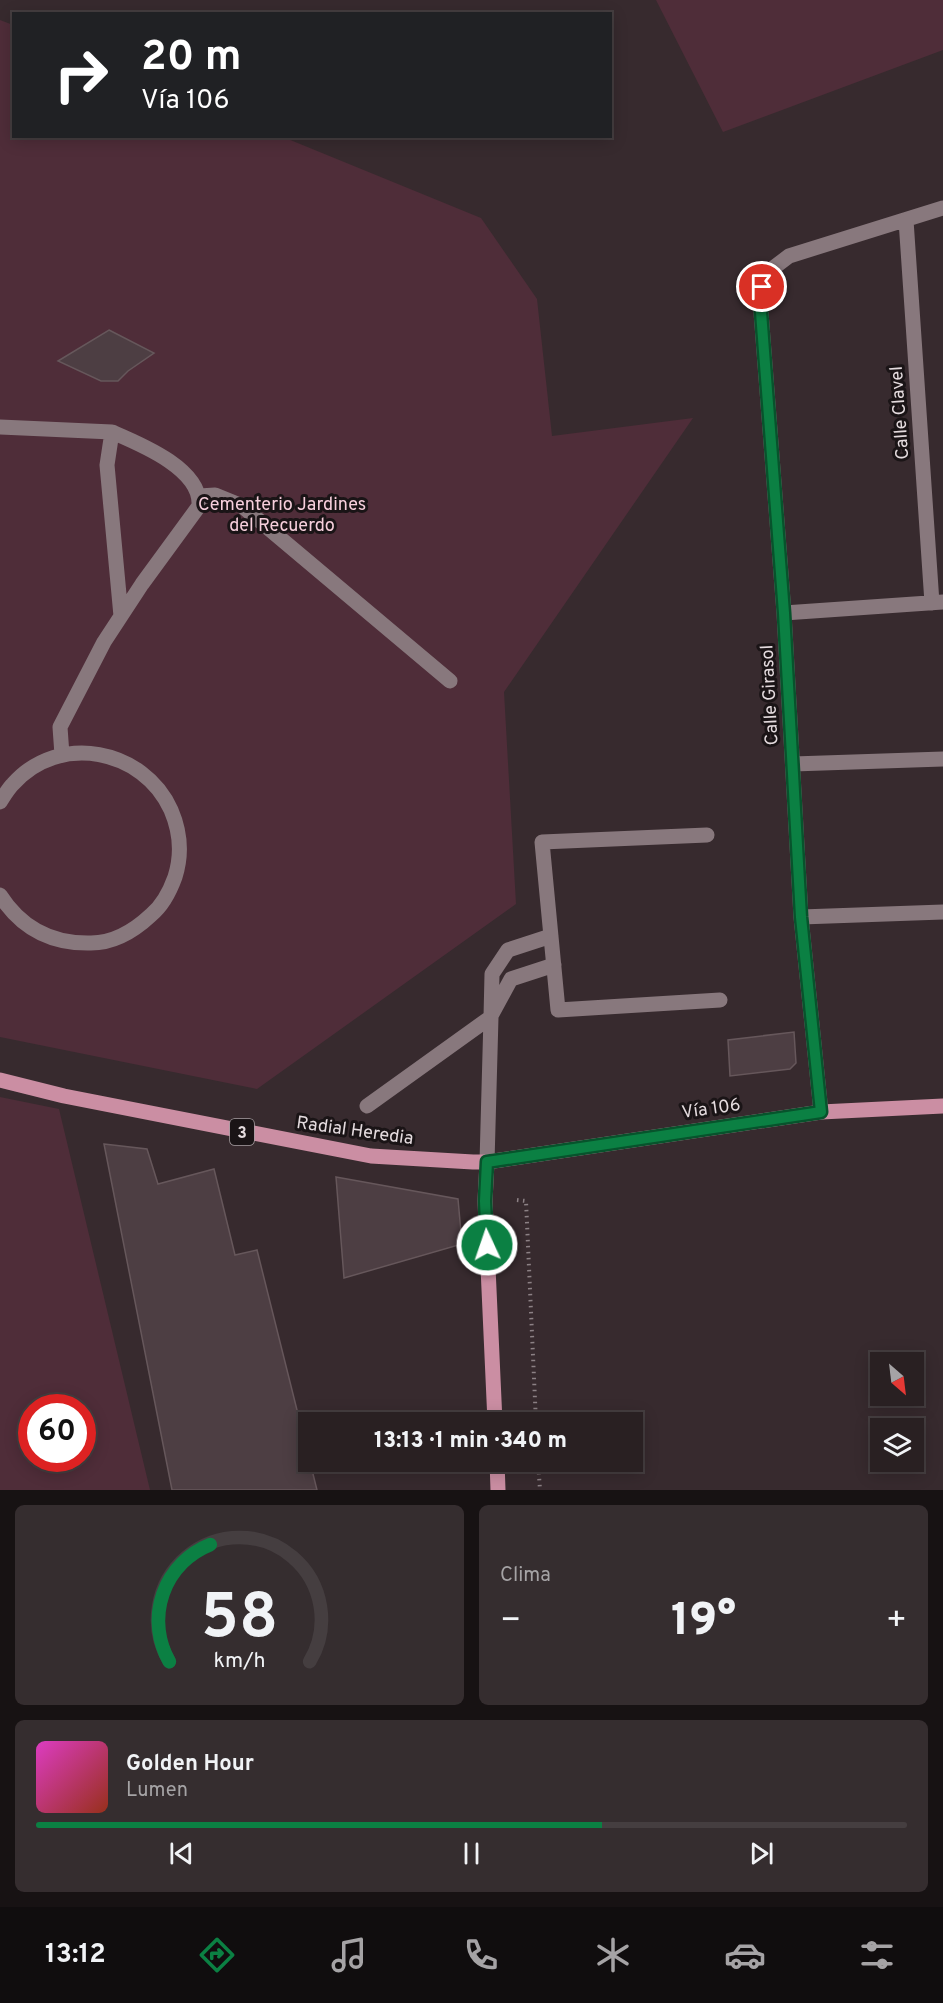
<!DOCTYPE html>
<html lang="es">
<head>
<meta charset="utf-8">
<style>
	:root { --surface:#292022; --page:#352d2f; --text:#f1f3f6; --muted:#a5a3a5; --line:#453e40; --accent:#0b8043 }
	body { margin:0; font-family:Overpass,sans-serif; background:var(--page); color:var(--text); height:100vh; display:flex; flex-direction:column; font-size:22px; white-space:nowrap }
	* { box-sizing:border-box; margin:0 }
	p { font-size:20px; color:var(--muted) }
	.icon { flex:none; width:33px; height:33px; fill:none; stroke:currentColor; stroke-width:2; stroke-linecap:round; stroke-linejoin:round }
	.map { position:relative; height:1490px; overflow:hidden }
	.details { display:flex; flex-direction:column; gap:15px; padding:15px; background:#171213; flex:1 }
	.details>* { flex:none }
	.guide { position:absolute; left:12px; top:12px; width:600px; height:126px; border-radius:0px; box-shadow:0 3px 15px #0003,0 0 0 2px var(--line); background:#202124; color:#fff; overflow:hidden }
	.needle { width:39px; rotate:152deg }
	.controls { position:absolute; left:870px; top:1352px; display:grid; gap:12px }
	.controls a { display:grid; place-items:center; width:54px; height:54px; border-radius:0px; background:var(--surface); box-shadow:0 3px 15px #0003,0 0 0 2px var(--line); font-size:30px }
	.speed { position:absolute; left:18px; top:1394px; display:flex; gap:12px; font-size:30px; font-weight:700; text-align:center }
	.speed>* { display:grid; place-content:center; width:78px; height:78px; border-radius:50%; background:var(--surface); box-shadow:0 3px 15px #0003,0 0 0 2px var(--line); line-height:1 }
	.speed .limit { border:9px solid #d22; background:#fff; color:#111 }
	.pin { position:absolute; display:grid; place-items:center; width:51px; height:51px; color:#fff; margin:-26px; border:3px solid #fff; border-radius:50%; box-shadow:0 2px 6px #0007 }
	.me { position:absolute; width:66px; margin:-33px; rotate:357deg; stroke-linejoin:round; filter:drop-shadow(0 0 4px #0008) }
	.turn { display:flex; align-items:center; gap:21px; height:126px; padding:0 30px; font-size:27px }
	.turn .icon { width:78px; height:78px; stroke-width:2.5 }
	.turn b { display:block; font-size:42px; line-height:51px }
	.big { font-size:45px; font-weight:800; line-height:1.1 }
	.details .card { flex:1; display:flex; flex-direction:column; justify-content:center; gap:9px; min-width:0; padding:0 21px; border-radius:9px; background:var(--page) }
	.details .dial { align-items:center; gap:0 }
	.dial svg { height:156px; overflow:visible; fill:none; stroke:var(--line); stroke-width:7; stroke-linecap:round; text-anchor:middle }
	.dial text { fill:var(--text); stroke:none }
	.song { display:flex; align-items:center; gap:18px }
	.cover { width:72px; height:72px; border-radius:9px; background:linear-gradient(135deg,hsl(310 70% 55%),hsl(10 70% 35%)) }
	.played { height:6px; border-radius:3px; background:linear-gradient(90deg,var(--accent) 65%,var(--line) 65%) }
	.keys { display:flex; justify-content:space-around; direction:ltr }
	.heat { display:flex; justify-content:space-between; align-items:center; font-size:33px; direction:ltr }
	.details .tiles { flex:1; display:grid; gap:15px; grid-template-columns:1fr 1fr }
	.card:last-child { grid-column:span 2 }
	.trip { position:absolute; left:298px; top:1412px; width:345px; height:60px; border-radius:0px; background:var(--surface); box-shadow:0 3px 15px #0003,0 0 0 2px var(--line); font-weight:800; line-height:60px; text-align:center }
	.menu { display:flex; height:96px; justify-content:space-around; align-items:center; background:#100d0e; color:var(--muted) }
	.menu .icon { width:42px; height:42px }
	.menu .current { color:var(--accent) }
	.menu b { font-size:27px; color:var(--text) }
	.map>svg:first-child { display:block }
	.green { fill:#4f2d39; fill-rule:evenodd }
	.building { fill:#4d3e43; stroke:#66575b; stroke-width:1.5 }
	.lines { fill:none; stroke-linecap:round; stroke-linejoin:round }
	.path { stroke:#8c8185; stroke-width:4; stroke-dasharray:1.5 4.5; stroke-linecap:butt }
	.minor { stroke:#88787d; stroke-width:15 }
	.major { stroke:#cb8ea3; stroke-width:15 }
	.route-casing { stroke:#07532c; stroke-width:15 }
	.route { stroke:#0b8043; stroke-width:10 }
	.labels { text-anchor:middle; stroke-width:6; stroke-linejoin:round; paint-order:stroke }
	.shield { fill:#1a1416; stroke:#a79fa2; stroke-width:1.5 }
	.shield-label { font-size:16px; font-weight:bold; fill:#e4dbde }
	.street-label { font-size:18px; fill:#e4dbde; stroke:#1a1416 }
	.park-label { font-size:18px; fill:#f7cfdc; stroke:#1a1416 }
</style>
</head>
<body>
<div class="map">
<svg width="943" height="1490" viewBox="0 0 943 1490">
	<rect width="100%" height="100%" fill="#372a2e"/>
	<path class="green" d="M656 0H943V50L723 132Z
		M0 20 13 25 14 136 283 137 481 218 537 299 552 436 693 418 504 692 516 904 257 1089 0 1037Z
		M0 1097 59 1109 150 1490H0ZM32 1407H82V1458H32Z"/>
	<path class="building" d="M109 330 154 353 128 371 118 381H101L58 361Z
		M794 1032 796 1063 790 1069 730 1076 728 1040Z
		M104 1144 147 1149 158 1184 214 1169 235 1255 257 1250 317 1490H172Z
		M336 1177 458 1199 462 1244 344 1278Z"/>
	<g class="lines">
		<path class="path" d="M517 1200 526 1201 536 1422
			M538 1461 540 1490"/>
		<path class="minor" d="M906 220 932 603
			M0 427 112 432
			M200 496 215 495 242 506 450 681
			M784 613 943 602
			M62 755 60 727 104 642 142 584 199 506C202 469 140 444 112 432L107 465 121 616
			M793 764 943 759
			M0 802C4 796 8 789 13 784 59 732 144 749 171 810 180 831 182 855 175 877 170 891 163 905 151 915 135 930 114 943 91 943 52 944 21 928 0 895
			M707 835 542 842 558 1010 720 1000
			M801 917 943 912
			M492 1014 511 979 554 965
			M491 1017 492 974 508 950 551 936
			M367 1106 491 1017 487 1162
			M821 1112 801 917 784 613 760 299 764 275 789 256 943 208"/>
		<path class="major" d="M0 1080 64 1096 371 1156 473 1162H487L821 1112 943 1106
			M487 1162 485 1201 495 1422
			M497 1461 498 1490"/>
	</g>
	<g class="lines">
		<g class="route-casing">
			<path id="route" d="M487 1245 485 1201 487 1162 821 1112 801 917 784 613 760 299 762 287"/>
		</g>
		<use href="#route" class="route"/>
	</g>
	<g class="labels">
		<rect class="shield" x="230" y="1119" width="24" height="26" rx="4.5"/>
		<g class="shield-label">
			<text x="242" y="1138">3</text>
		</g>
		<g class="street-label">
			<text transform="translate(899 413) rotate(-94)" y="6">Calle Clavel</text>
			<text transform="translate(769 695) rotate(-93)" y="6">Calle Girasol</text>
			<text transform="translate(711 1108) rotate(-8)" y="6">Vía 106</text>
			<text transform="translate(355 1130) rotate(8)" y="6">Radial Heredia</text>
		</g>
		<g class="park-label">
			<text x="282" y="510">Cementerio Jardines<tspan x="282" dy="21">del Recuerdo</tspan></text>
		</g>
	</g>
</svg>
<div class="controls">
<a><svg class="needle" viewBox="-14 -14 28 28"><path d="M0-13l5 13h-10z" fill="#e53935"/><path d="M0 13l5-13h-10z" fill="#a5a3a5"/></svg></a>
<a><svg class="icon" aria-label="layers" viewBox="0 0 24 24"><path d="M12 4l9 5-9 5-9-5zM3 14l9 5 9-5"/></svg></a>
</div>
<div class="speed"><div class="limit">60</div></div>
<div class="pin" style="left:762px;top:287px;background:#d93025"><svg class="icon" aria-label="arrive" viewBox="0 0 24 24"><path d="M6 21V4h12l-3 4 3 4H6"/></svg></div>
<svg class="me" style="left:487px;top:1245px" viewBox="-20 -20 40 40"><circle r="17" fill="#0b8043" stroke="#fff" stroke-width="3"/><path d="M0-11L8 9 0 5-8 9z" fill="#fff"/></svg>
<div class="trip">13:13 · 1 min · 340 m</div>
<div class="guide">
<div class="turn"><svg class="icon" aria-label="right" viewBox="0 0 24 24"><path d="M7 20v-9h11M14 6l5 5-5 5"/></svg><div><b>20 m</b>Vía 106</div></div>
</div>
</div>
<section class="details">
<div class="tiles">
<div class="card dial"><svg viewBox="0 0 100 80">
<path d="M14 69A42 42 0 1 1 86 69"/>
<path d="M14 69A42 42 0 0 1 35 9" stroke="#0b8043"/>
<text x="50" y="56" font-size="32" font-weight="700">58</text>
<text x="50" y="72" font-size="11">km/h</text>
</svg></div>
<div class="card"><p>Clima</p>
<div class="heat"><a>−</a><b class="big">19°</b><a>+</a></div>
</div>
<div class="card">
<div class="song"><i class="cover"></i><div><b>Golden Hour</b><p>Lumen</p></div></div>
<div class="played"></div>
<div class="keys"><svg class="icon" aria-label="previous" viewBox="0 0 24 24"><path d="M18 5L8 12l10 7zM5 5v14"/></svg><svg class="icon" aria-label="pause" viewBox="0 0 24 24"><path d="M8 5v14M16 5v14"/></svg><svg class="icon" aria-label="next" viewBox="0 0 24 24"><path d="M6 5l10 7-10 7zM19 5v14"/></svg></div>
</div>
</div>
</section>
<nav class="menu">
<b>13:12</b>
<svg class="icon current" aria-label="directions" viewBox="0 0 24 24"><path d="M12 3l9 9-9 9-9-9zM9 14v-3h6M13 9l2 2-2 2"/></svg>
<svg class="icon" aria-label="music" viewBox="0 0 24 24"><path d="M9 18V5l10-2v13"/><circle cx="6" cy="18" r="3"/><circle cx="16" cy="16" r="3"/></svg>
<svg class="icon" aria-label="phone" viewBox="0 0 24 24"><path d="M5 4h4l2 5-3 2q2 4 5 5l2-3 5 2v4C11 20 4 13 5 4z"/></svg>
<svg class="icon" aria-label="climate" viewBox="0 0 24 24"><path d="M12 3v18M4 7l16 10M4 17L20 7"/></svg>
<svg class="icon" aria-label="car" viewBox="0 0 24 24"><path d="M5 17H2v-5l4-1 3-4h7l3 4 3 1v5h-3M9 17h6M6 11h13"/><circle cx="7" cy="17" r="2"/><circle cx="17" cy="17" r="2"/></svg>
<svg class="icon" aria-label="filters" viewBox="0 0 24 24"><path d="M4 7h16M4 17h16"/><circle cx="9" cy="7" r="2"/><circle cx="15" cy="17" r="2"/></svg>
</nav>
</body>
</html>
